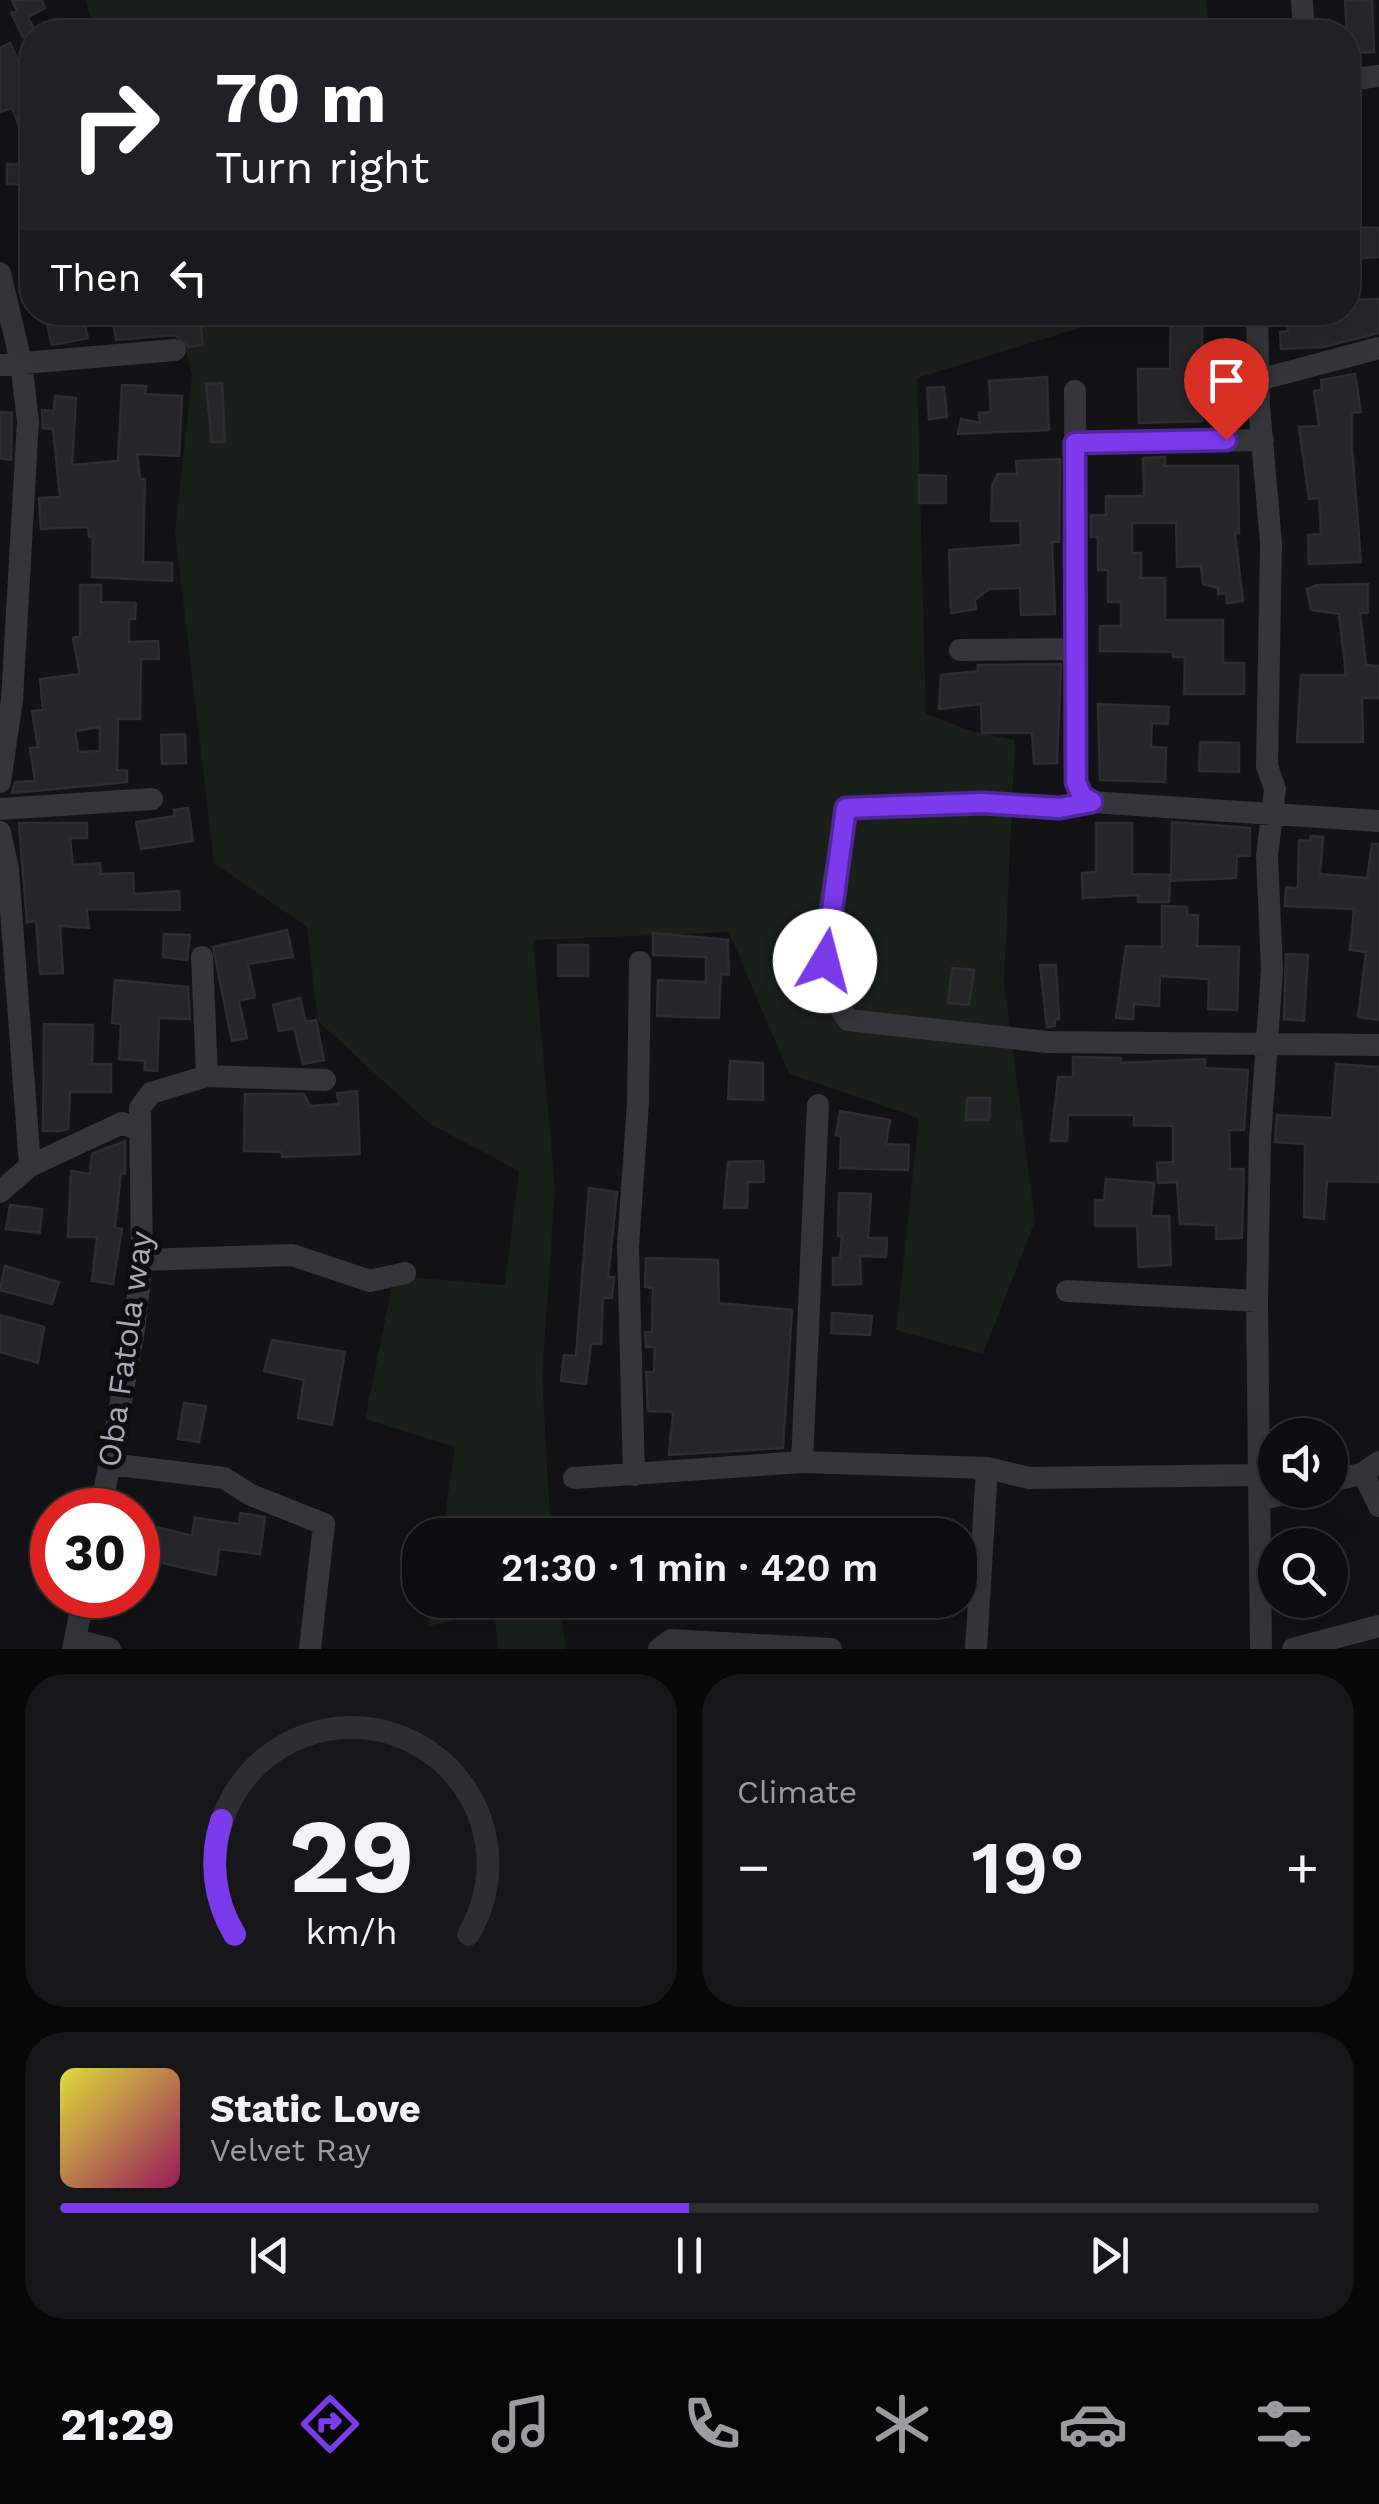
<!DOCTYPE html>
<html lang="en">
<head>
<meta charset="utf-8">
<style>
	:root { --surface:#0e0e10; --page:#171719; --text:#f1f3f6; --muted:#9b9c9f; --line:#2e2e30; --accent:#7c3aed }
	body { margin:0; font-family:"Work Sans",sans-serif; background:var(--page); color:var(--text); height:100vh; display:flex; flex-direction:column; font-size:38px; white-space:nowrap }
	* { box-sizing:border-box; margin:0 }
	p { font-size:32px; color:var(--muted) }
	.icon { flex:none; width:55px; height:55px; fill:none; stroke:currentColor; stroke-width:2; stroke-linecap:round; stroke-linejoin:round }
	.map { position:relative; height:1649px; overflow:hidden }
	.side { display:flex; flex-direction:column; gap:25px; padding:25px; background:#080809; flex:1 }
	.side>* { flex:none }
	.hud { position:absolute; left:20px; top:20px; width:1340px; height:305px; border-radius:40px; box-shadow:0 10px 40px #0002,0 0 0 2px var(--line); background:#202124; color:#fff; overflow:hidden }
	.tools { position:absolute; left:1258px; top:1418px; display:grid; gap:20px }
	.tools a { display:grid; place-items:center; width:90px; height:90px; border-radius:50%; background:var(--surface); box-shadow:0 10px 40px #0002,0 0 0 2px var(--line); font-size:50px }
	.speed { position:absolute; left:30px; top:1488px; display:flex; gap:20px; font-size:50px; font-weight:700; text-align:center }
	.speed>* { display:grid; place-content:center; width:130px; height:130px; border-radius:50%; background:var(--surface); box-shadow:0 10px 40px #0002,0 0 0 2px var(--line); line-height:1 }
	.speed .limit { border:15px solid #d22; background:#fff; color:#111 }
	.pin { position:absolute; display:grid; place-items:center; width:85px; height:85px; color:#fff; margin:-102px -42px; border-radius:50% 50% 50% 0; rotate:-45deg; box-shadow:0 0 10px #0007 }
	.pin .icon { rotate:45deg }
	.me { position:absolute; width:110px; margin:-55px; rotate:8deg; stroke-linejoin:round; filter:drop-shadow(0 0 8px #0008) }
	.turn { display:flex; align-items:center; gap:35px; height:210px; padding:0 30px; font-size:45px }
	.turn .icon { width:130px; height:130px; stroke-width:2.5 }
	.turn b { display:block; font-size:70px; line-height:85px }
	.then { display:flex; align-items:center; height:95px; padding:0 30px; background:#0003; gap:20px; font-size:38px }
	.big { font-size:75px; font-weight:600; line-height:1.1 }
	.side .card { flex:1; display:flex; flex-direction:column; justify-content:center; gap:15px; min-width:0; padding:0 35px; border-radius:40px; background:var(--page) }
	.side .dial { align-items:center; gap:0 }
	.dial svg { height:260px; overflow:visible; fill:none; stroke:var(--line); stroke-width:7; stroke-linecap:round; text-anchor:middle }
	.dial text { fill:var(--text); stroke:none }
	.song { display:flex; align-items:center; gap:30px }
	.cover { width:120px; height:120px; border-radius:15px; background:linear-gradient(135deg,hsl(60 70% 55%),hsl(330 70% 35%)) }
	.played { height:10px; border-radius:5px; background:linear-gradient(90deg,var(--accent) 50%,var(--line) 50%) }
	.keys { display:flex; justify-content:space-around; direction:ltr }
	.heat { display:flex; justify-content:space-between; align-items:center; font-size:55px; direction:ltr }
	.side .tiles { flex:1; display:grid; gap:25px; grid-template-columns:1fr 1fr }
	.card:last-child { grid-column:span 2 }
	.trip { position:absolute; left:402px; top:1518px; width:575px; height:100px; border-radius:40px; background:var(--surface); box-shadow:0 10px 40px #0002,0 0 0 2px var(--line); font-weight:600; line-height:100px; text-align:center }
	.menu { display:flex; height:160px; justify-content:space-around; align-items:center; background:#060606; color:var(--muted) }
	.menu .icon { width:70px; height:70px }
	.menu .selected { color:var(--accent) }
	.menu b { font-size:45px; color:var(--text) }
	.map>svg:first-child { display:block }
	.green { fill:#19201a }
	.building { fill:#262629; stroke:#2d2d31; stroke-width:2.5; fill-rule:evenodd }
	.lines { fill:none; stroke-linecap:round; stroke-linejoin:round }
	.minor { stroke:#34363a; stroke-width:22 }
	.route-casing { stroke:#51269a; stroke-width:25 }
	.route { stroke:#7c3aed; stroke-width:18 }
	.labels { text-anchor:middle; stroke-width:10; stroke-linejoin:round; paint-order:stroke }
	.street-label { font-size:32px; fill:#a5abb5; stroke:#0e0e10 }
</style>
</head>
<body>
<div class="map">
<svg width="1379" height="1649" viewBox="0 0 1379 1649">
	<rect width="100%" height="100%" fill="#131315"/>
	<path class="green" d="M85 0H1206L1210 32H96Z
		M176 313H1128L917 378 926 714 974 732 1015 740 1004 982 1035 1221 983 1354 896 1330 919 1118 789 1074 729 932 533 940 555 1189 542 1376 551 1535H442L455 1447 365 1419 394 1276 505 1285 519 1171 430 1124 318 1021 307 927 214 863 175 531 192 375Z
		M432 1600H559L566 1649H498L494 1612 428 1626Z"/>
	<path class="building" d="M12 0H42L45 8 28 17 35 31 23 37 11 13 17 11Z
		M1345 0H1372L1374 52 1348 53Z
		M10 43 21 67 32 62V158L12 108 0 112V48Z
		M7 164 32 165V185L7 184Z
		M1348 227 1379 228V257L1348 259Z
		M1379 299V333L1323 347 1281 349 1280 332 1288 331V312H1348V300Z
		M61 312H82L88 338 52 345 45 316Z
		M112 312H199L203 345 189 347 175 335 116 340Z
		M1171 313H1202V421L1139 423 1138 369H1170Z
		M1355 374 1361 412 1352 413V448L1361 562 1309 564 1308 535 1321 534 1319 498 1309 499 1299 427 1319 426 1314 391 1322 390 1321 380Z
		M1047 377 1049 430 958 434 961 419 980 423 979 413 991 412 989 381Z
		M222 383 225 442H212L206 384Z
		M122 385 146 386 145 394 182 396 179 456 137 454 140 479H145L143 562 172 563V581L92 577 93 536 89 537 88 527 41 529 39 498 60 497 53 429 43 428 42 410 54 411 55 396 76 398 72 465 118 461Z
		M944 387 947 417 929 419 927 388Z
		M0 412 12 413 11 460 0 458Z
		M1165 457V466H1238L1239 533H1235L1243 601 1227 603 1226 593 1218 594V588L1203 584 1201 566 1177 567 1176 523H1132V553H1141V578H1165V620H1223V663H1244V694H1184L1185 657H1173V652L1100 651V626H1121V602H1108V570H1098V537H1091V515H1106V496H1144L1143 458Z
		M1060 459 1059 542H1052L1055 614 1021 615 1020 588 989 589 975 600 976 609 951 613 949 550 1021 545 1020 521H991L992 485 998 474H1017L1016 461Z
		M919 475 946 476V503H919Z
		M1368 584V613H1360L1366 665 1379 666V698H1362L1363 742H1297L1301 675H1346L1339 614 1311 610 1307 589 1317 585Z
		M80 585H101V602L136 603 135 619H129V642L158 641 159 659H141L140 719H118L117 770 127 771V782L12 793 15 782 35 781 30 748 38 747 32 711 43 710 40 679 80 674 73 638 80 636ZM100 727V751L78 752 75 731Z
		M1061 664 1057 763 1034 764 1032 733H982L981 704 939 709 941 675 978 671V665Z
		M1098 704 1169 707 1168 724 1152 723 1151 747 1166 748 1165 782 1100 780Z
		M185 734 186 763 162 764 161 735Z
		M1200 742 1239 743V772L1199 771Z
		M188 808 193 841 141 849 136 822 175 816 174 810Z
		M1172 822 1250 828V856H1237L1236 878 1171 881Z
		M19 823H87V838H70L73 865 100 863 101 874 133 873 134 894 179 891 180 910 87 909 89 928 60 926 63 973 40 974 36 921 27 922Z
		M1096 823H1132V874L1170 875 1169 902H1138V895L1083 898 1082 873 1096 872Z
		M1311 836 1323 837 1320 874 1367 878 1372 844H1379V1020L1358 1017 1366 952 1350 950 1354 909 1285 906 1286 887 1298 888 1299 840 1310 841Z
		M1162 906 1187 907V915H1198L1197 946 1239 947 1237 1010 1208 1009 1209 979 1160 976 1159 1006 1134 1004 1133 1019 1116 1018 1126 946 1162 947Z
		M287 930 293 957 248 964 255 997 239 1001 247 1038 232 1041 213 947Z
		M653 933 728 940 729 975 721 974 719 1018 657 1016 658 980 706 982V957L653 955Z
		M164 934 190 935 187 960 163 957Z
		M558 945H588V976H558Z
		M1286 954 1308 955 1304 1021 1284 1019Z
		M1040 965H1056L1059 1019H1055V1026L1047 1027Z
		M952 968 974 970 969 1005 948 1003Z
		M115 980 188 987 190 1019 159 1018 157 1071 144 1070 145 1061 119 1059 121 1024 112 1023Z
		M300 998 306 1022 316 1020 324 1060 303 1064 294 1028 279 1031 273 1005Z
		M44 1024 93 1025 92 1064H111V1092H70L68 1129 59 1131H43Z
		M1073 1057 1121 1058V1063L1205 1059V1068L1248 1070 1244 1130H1229L1230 1169H1244L1242 1238 1216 1239V1225L1180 1224 1177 1182 1158 1183 1157 1163 1173 1162V1126L1134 1125V1115H1068L1067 1141H1051L1058 1077H1073Z
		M730 1061 763 1063V1100L728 1099Z
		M1336 1064 1379 1067V1182L1327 1181 1324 1219 1304 1217 1305 1144 1275 1142 1277 1115 1332 1118Z
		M357 1091 360 1154 282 1157V1152L244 1151 245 1094H304L310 1106 339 1104 337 1093Z
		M967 1098H990L989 1120H966Z
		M840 1111 890 1120 886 1144 909 1145 908 1170 840 1168 841 1136 836 1135Z
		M125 1141V1174L121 1173 115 1227 122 1229 113 1284 92 1281 97 1237H68L71 1171 90 1174 92 1154Z
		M763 1161 764 1182H748L747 1208H724L728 1162Z
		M1106 1179 1154 1183 1151 1216H1169L1171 1265 1139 1267 1137 1226H1095V1200H1104Z
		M589 1188 617 1192 608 1277H614L612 1298H603L601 1344H591L586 1384 561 1381 564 1355 576 1356Z
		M839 1193 871 1194 868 1238H887L886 1257 860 1256 861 1284 833 1285V1258H840L842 1237 838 1236Z
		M10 1205 42 1209 40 1233 6 1229Z
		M646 1258 718 1260 719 1303 792 1310 783 1448 669 1455 673 1412 648 1411 646 1372H654L655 1347H646L645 1332H652L653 1288 645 1287Z
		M5 1266 59 1282 52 1304 0 1290Z
		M832 1313 872 1316 870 1335 831 1333Z
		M0 1315 44 1327 38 1363 0 1352Z
		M272 1340 345 1352 332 1425 298 1418 304 1380 264 1371Z
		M184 1403 206 1406 199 1442 178 1439Z
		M240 1513 265 1517 260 1554 219 1549 216 1575 149 1560 157 1527 192 1536 195 1518 239 1524Z"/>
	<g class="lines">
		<path class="minor" d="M1302 0 1304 32
			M1348 80 1379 76
			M0 273 21 362 28 421 12 700 0 782
			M1257 312 1259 406 1271 543 1267 766 1275 789 1267 856 1272 970 1260 1140 1257 1301 1261 1649
			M0 365 175 350
			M1258 380 1379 348
			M1075 391 1077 782 1082 796 1091 802 1379 821
			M1075 443 1263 440
			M960 650 1073 649
			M1091 802 1060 808 982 803 846 808C838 870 808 967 848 1020L1047 1042 1379 1045
			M0 809 152 799
			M0 832 8 869 30 1166
			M207 1076 325 1080
			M0 1192 30 1166 122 1123 137 1129
			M142 1260 292 1255 370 1281 405 1273
			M1067 1291 1257 1301
			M802 1462 818 1105
			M110 1464 224 1478 251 1495 324 1524 310 1649
			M1363 1473 1379 1506
			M634 1475 628 1246 638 1103 640 962
			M574 1478 802 1462 987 1468 1029 1478 1260 1475
			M1330 1482 1363 1473 1379 1462
			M1260 1500 1298 1490
			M101 1510 134 1330 142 1260 140 1108 151 1093 207 1076 202 957
			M75 1640 110 1649
			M73 1649 84 1595
			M659 1649 671 1640 831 1649
			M976 1649 987 1468
			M1293 1649 1379 1626"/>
	</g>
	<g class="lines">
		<g class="route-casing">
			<path id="route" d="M825 961 846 808 982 803 1060 808 1092 802 1082 796 1076 782 1075 443 1226 440"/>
		</g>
		<use href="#route" class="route"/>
	</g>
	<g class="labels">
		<g class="street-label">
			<text transform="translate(125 1349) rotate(-82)" y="11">Oba Fatola way</text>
		</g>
	</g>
</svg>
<div class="tools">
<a><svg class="icon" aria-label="sound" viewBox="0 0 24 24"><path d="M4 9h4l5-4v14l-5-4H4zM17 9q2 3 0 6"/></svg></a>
<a><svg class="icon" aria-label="search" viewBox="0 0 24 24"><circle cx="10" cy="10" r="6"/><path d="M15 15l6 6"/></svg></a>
</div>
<div class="speed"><div class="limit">30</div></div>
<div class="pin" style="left:1226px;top:440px;background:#d93025"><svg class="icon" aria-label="arrive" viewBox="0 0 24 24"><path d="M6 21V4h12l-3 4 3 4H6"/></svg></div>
<svg class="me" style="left:825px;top:961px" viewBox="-20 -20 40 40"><circle r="19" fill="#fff"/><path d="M0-13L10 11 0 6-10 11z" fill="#7c3aed"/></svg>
<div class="trip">21:30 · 1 min · 420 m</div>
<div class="hud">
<div class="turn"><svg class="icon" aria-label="right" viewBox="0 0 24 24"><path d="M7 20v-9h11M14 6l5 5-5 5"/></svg><div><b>70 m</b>Turn right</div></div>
<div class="then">Then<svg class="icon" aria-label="left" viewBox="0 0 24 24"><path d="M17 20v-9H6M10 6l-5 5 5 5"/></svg></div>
</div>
</div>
<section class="side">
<div class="tiles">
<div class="card dial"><svg viewBox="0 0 100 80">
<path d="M14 69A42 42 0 1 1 86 69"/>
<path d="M14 69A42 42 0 0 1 10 34" stroke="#7c3aed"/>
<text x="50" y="56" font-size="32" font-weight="700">29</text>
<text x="50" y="72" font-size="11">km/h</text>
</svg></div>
<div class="card"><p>Climate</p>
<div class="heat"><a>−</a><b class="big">19°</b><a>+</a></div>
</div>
<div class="card">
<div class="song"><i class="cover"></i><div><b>Static Love</b><p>Velvet Ray</p></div></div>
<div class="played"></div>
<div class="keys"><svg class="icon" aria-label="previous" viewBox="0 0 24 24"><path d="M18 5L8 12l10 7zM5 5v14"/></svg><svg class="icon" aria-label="pause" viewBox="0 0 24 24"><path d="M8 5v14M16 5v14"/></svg><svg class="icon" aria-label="next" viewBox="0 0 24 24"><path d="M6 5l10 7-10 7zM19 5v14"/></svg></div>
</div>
</div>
</section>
<nav class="menu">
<b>21:29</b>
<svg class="icon selected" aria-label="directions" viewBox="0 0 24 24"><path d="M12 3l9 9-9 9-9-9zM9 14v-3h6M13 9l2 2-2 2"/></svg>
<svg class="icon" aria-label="music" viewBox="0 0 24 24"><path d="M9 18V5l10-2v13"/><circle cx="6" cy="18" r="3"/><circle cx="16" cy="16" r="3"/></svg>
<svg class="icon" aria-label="phone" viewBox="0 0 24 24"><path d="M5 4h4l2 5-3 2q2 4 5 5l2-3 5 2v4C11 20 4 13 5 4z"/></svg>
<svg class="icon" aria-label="climate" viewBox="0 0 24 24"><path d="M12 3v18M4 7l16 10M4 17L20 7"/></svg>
<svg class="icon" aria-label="car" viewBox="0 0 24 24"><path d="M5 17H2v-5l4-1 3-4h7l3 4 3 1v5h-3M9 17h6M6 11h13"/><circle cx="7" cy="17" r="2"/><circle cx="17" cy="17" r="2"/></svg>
<svg class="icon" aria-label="filters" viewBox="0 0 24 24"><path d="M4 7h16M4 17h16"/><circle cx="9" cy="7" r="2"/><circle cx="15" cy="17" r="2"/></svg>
</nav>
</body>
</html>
